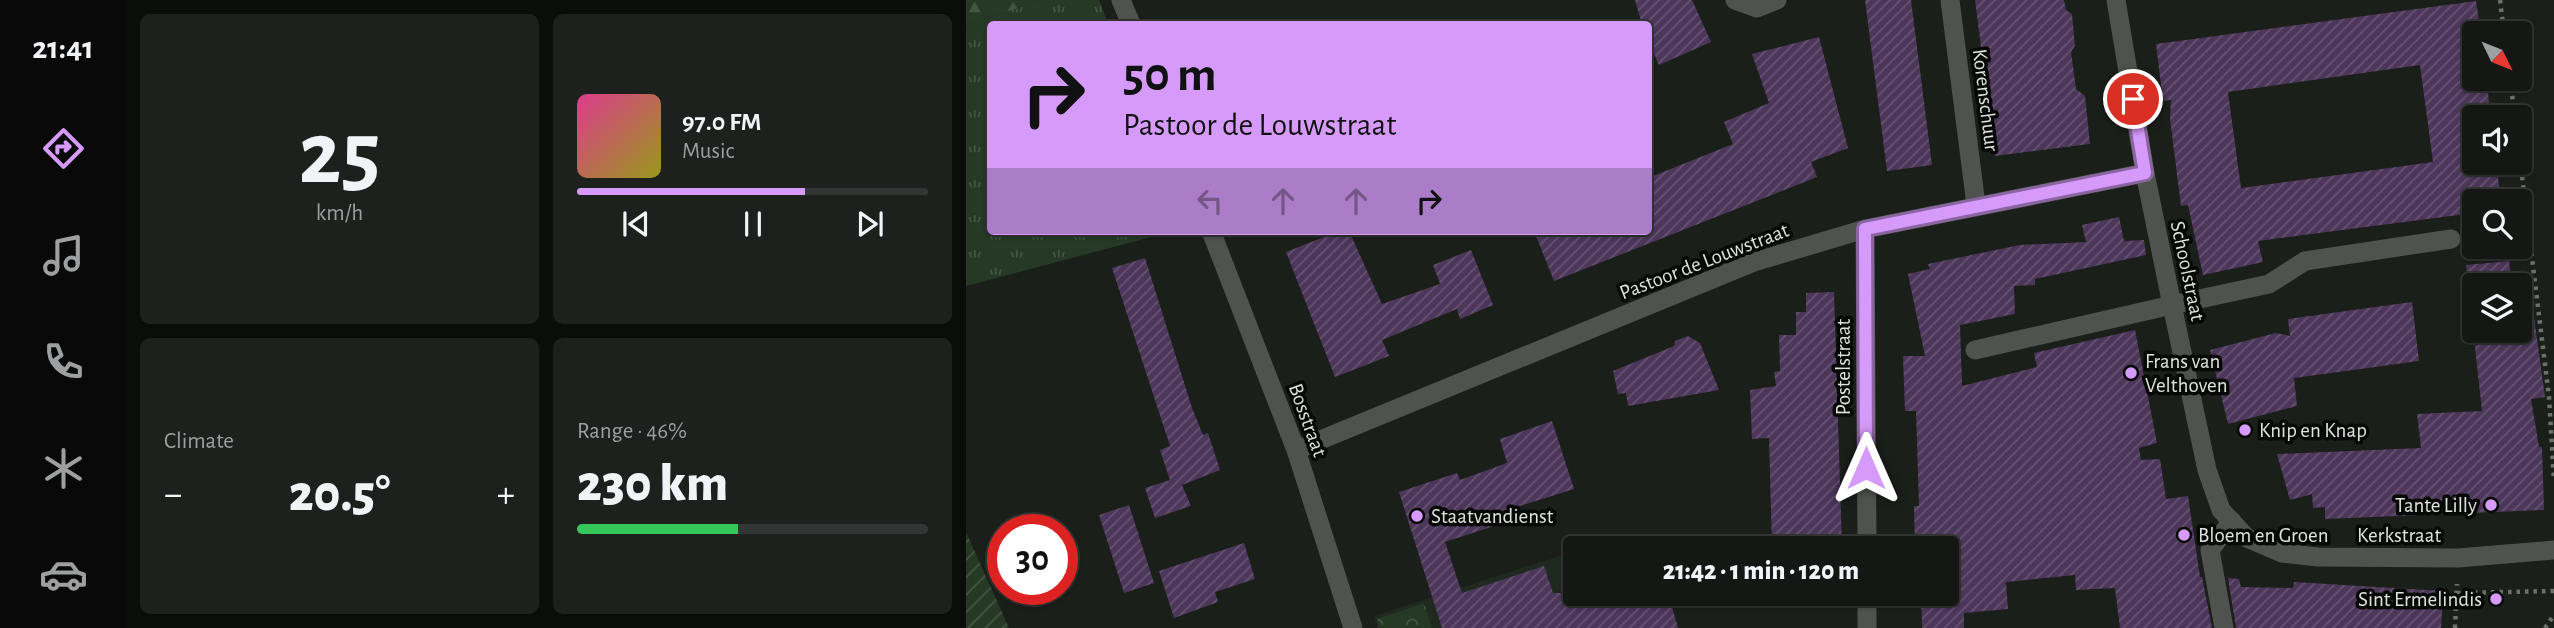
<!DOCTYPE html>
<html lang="en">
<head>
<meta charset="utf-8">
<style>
	:root { --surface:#141714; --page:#1d201d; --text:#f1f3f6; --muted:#9d9fa0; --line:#333634; --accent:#d69bfa }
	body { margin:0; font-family:"Alegreya Sans",sans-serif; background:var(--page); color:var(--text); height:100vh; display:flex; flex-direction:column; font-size:26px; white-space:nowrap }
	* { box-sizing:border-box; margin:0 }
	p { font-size:23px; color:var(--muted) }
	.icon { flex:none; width:38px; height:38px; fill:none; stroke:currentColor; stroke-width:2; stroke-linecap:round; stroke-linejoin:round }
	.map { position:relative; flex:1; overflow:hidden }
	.sheet { display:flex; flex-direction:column; gap:14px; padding:14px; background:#0b0d0b; width:840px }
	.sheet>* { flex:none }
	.guide { position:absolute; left:21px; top:21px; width:665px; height:214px; border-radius:7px; box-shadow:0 2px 5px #0004,0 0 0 2px var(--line); background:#d69bfa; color:#111; overflow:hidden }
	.needle { width:46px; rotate:133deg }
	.tools { position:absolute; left:1496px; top:21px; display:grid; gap:14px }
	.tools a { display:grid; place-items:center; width:70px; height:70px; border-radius:7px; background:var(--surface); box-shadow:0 2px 5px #0004,0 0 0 2px var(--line); font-size:35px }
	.speed { position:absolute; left:21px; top:514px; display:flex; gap:14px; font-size:35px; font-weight:700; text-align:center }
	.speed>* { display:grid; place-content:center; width:91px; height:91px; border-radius:50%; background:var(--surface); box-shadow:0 2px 5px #0004,0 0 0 2px var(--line); line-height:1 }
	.speed .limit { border:10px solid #d22; background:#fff; color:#111 }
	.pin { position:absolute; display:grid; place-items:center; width:60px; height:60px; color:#fff; margin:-30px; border:4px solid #fff; border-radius:50%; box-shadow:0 2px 7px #0007 }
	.me { position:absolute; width:77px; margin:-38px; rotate:0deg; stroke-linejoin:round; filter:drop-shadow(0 0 5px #0008) }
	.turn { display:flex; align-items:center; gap:24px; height:147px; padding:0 21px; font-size:32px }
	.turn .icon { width:91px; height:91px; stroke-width:2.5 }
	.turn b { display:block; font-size:49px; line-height:60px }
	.lanes { display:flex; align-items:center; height:66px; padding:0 21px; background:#0003; justify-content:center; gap:35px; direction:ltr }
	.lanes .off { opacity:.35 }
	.big { font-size:52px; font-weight:800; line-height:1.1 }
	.sheet .card { flex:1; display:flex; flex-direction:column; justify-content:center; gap:10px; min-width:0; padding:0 24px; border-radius:10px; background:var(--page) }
	.sheet .dial { align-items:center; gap:0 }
	.dial b { font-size:91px; line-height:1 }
	.song { display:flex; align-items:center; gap:21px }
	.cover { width:84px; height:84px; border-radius:10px; background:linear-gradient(135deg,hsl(330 70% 55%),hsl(60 70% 35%)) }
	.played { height:7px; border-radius:4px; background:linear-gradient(90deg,var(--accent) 65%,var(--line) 65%) }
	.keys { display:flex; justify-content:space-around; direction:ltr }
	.heat { display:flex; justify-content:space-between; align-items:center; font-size:38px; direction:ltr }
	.charge { height:10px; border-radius:5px; background:linear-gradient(90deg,#34c759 46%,var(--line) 0) }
	.sheet .tiles { flex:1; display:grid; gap:14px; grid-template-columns:repeat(2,1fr) }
	.trip { position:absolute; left:597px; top:536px; width:396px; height:70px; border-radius:7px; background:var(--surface); box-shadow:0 2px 5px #0004,0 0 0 2px var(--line); font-weight:800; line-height:70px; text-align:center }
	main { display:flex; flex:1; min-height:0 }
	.tabs { display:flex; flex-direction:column; width:126px; justify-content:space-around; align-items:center; background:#080908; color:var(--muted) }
	.tabs .icon { width:49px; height:49px }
	.tabs .on { color:var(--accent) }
	.tabs b { font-size:32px; color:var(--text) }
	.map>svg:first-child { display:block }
	.built { fill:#202920 }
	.grass { fill:url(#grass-tufts) }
	.forest { fill:url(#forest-firs) }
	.park { fill:url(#park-crowns) }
	.garden { fill:url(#garden-furrows) }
	.building { fill:url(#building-hatch); fill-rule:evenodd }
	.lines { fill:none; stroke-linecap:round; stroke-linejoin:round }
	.path { stroke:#6d716d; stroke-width:4.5; stroke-dasharray:3.5 5; stroke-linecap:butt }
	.service { stroke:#4f524f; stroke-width:19 }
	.minor { stroke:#4f524f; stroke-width:19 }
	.route-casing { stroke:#8b65a2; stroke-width:18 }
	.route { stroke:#d69bfa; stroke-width:12 }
	.poi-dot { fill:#d69bfa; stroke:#070907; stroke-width:2.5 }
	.labels { text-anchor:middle; stroke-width:7; stroke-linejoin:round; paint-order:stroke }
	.street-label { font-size:21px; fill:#dfe2df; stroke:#070907 }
	.poi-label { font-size:21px; fill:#dfe2df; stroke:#070907; text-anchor:start }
</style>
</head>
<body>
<main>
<nav class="tabs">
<b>21:41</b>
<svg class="icon on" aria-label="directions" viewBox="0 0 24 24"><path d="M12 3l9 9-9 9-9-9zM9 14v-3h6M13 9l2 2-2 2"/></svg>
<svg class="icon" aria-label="music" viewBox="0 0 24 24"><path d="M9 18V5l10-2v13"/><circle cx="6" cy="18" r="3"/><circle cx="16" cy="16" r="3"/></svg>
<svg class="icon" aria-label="phone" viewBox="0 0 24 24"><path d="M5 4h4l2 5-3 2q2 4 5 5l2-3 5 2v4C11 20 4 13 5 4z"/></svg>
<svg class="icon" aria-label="climate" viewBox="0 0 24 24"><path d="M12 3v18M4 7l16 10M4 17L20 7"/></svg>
<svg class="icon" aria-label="car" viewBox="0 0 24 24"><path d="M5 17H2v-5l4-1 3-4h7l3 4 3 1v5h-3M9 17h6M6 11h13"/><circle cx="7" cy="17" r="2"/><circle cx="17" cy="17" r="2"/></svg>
</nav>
<section class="sheet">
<div class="tiles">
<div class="card dial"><b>25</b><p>km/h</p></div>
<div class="card">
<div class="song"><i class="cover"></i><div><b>97.0 FM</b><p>Music</p></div></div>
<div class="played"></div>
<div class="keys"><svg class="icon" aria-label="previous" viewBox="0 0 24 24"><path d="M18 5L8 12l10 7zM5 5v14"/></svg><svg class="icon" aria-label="pause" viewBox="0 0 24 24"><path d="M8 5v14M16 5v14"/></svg><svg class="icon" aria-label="next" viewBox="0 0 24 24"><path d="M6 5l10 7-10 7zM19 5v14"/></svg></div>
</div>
<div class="card"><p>Climate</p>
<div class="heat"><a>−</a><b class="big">20.5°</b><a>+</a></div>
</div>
<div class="card"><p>Range · 46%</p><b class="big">230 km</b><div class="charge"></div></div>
</div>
</section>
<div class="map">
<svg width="1588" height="628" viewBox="0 0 1588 628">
	<defs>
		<pattern id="grass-tufts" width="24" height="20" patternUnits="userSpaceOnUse" patternTransform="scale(1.75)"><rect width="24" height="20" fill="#253925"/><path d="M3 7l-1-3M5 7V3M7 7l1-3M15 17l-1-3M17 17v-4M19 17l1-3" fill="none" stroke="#454"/></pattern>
		<pattern id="forest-firs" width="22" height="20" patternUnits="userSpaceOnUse" patternTransform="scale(1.75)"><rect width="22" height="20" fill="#253925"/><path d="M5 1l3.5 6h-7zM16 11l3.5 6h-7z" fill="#454"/></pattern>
		<pattern id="park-crowns" width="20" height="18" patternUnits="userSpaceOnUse" patternTransform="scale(1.75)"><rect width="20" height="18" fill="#253925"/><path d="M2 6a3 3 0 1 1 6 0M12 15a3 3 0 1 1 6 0" fill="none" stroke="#454"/></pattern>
		<pattern id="garden-furrows" width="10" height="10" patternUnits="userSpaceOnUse" patternTransform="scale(1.75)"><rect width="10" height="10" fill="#253925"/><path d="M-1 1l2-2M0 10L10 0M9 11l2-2" fill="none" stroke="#454"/></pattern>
		<pattern id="building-hatch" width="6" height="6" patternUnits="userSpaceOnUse" patternTransform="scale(1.75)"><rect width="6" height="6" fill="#4c365a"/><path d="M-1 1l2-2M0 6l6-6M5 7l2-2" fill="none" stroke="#655371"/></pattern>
	</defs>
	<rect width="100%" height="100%" fill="#1b1f1a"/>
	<path class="built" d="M609 551V593L685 628H412L408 616Z"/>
	<path class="grass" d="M77 0H133L142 24H24V231H208L0 286V25Z"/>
	<path class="forest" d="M0 0H77L0 25Z"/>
	<path class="park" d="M458 603 466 628H413L411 619Z"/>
	<path class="garden" d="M0 532 43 628H0Z"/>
	<path class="building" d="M669 0H726L745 42 693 65 682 40V24H676Z
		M899 0H945L966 165 921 171Z
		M1009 0H1098L1100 10 1106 14 1109 46 1105 52 1110 89 1119 96 1124 144 1029 156Z
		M1510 1 1515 33H1508V79H1521L1524 117H1508V163H1530L1535 201H1508V213L1292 241 1297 262 1237 275 1222 205 1215 206 1204 119 1205 100 1197 101 1190 44ZM1454 65 1467 162 1275 188 1262 92Z
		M853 37 882 148 845 162 851 177 588 281 568 231H682V178L767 144 758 122 803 103 786 54Z
		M1153 217 1158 241 1178 240 1180 255 1069 279V285L1048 286 1049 314 994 325 996 386 1071 367 1068 353 1169 330 1191 443 1173 448 1175 460 1194 459 1200 499 1222 496 1234 577H1236L1246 628H1154L1149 588 1110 590 1109 575 1040 582 1042 609 998 613V628H956L955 593H980V548H949L948 506H953L950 411H939L937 356H959L942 274 964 269 962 264 1054 245 1120 242 1116 225Z
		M373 231H383L416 304 474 284 467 265 505 250 527 305 494 319 491 309 416 340 423 356 369 377 320 252Z
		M179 258 226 408 237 435 242 433 254 470 216 485 225 506 189 518 179 488 204 480 194 450 204 446 146 268Z
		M1543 261 1546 285H1508V331H1554V311L1567 310 1579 397 1565 399 1573 447H1576L1578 510 1359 519V507L1347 508 1346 494 1324 500 1311 454 1455 448 1451 414 1516 411 1500 265Z
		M868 292 876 548 806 547 803 438 786 439 784 390 810 386 808 372 814 371 813 335H830V312H840V293Z
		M1446 302 1453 361 1328 378 1331 406 1262 424 1244 350 1310 333 1324 336 1322 319Z
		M722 336 734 343 753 390 662 406 660 393 652 394 647 371 708 346 709 341Z
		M586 421 608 489 528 514 531 525 479 542 496 593 578 566 587 593H702L712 628H476L433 492 491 473 494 480 541 463 534 439Z
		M163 505 188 583 158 593 133 515Z
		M278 543 289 579 249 592 252 602 208 618 193 571Z
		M1262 578 1273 579 1275 587 1327 588 1328 582 1477 591 1475 628H1270Z"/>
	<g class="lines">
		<path class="path" d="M1534 0 1538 33
			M1544 79 1549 117
			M1554 160 1583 397 1588 481
			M1491 593 1588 591
			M1489 628 1491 584
			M1579 628 1588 615"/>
		<path class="service" d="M1009 350 1206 305
			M1258 628 1244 550 1266 521"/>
		<path class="minor" d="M155 0 165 24
			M769 0 791 8 811 0
			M984 0 1010 205
			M1150 0 1179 173 1206 305 1241 470 1255 510 1281 538 1316 553 1352 557 1492 558 1588 550
			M899 229 901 548
			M245 231 330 450 387 628
			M1206 305 1303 284 1339 261 1485 239
			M330 450 788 262 899 229 1179 173
			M901 593V628"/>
	</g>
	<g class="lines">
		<g class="route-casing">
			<path id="route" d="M900 468 899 229 1179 173 1167 99"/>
		</g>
		<use href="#route" class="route"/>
	</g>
	<g class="poi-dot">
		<circle cx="1165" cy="373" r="7"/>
		<circle cx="1279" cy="430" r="7"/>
		<circle cx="1525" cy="505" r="7"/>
		<circle cx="451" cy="516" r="7"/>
		<circle cx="1218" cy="535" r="7"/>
		<circle cx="1530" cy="599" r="7"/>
	</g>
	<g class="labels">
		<g class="street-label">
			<text transform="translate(1020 100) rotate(83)" y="7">Korenschuur</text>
			<text transform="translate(738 261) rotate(-21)" y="7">Pastoor de Louwstraat</text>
			<text transform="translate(1222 271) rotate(78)" y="7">Schoolstraat</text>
			<text transform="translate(877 367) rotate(-90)" y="7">Postelstraat</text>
			<text transform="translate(342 420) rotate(70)" y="7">Bosstraat</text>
			<text x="1433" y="542">Kerkstraat</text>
		</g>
		<g class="poi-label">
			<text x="1179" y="368">Frans van<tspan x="1179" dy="24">Velthoven</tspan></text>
			<text x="1293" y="437">Knip en Knap</text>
			<text x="1511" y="512" text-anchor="end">Tante Lilly</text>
			<text x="465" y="523">Staatvandienst</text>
			<text x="1232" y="542">Bloem en Groen</text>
			<text x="1516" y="606" text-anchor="end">Sint Ermelindis</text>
		</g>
	</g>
</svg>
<div class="tools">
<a><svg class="needle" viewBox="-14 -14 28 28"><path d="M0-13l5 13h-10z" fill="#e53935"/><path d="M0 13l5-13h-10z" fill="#9d9fa0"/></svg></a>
<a><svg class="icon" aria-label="sound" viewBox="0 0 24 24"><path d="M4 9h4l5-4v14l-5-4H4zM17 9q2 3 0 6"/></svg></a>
<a><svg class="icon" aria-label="search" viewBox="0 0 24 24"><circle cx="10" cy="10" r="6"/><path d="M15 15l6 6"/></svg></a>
<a><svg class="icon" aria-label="layers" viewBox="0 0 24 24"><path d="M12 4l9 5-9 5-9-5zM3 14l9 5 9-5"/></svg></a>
</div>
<div class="speed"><div class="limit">30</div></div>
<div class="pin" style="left:1167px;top:99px;background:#d93025"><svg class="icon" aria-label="arrive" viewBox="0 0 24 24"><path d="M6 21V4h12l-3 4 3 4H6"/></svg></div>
<svg class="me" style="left:900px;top:468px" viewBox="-20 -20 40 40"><path d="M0-17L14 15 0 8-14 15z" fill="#d69bfa" stroke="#fff" stroke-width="4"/></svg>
<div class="trip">21:42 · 1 min · 120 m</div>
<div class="guide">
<div class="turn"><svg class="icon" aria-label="right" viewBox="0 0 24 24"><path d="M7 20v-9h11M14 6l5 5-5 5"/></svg><div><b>50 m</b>Pastoor de Louwstraat</div></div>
<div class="lanes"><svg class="icon off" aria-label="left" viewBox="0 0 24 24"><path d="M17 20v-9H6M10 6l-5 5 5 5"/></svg><svg class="icon off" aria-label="ahead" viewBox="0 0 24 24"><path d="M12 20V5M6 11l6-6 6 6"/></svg><svg class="icon off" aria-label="ahead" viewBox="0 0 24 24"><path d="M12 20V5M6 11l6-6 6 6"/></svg><svg class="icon" aria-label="right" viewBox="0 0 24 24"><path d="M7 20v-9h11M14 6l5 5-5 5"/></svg></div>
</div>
</div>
</main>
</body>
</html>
